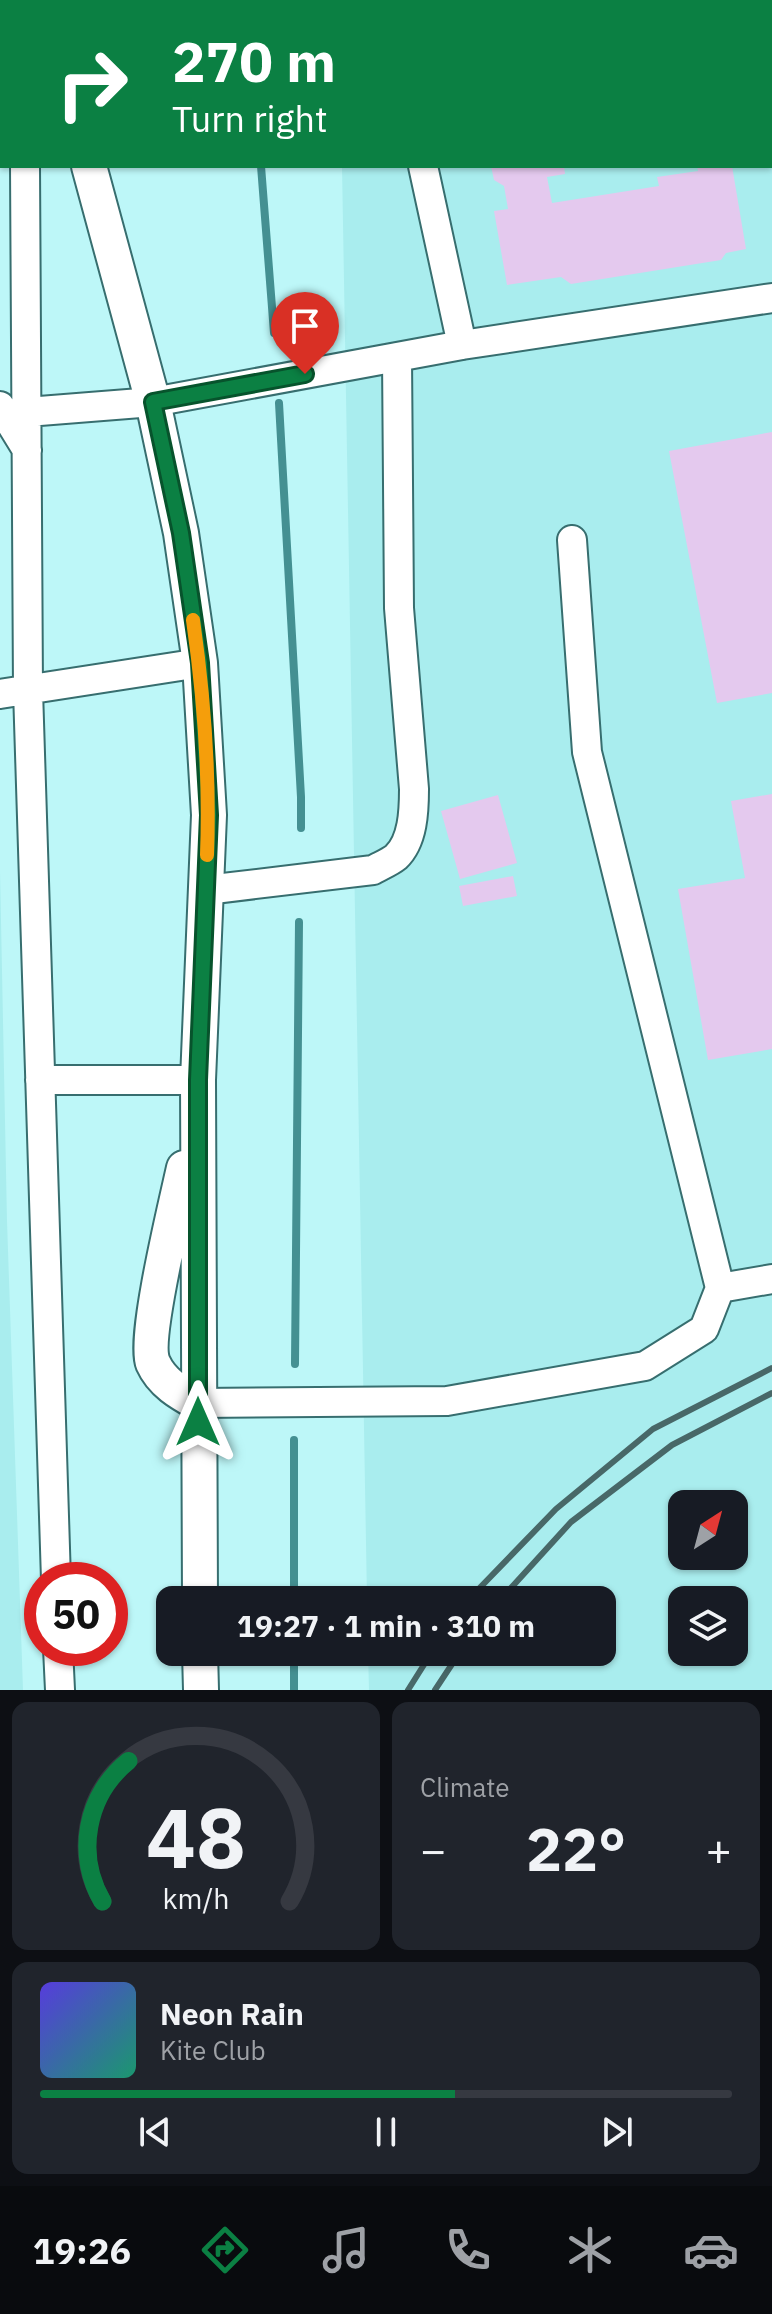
<!DOCTYPE html>
<html lang="en">
<head>
<meta charset="utf-8">
<style>
	:root { --surface:#171b24; --page:#20242c; --text:#f1f3f6; --muted:#9ea1a6; --line:#363941; --accent:#0b8043 }
	body { margin:0; font-family:"IBM Plex Sans",sans-serif; background:var(--page); color:var(--text); height:100vh; display:flex; flex-direction:column; font-size:30px; white-space:nowrap }
	* { box-sizing:border-box; margin:0 }
	p { font-size:26px; color:var(--muted) }
	.icon { flex:none; width:44px; height:44px; fill:none; stroke:currentColor; stroke-width:2; stroke-linecap:round; stroke-linejoin:round }
	.map { position:relative; height:1690px; overflow:hidden }
	.details { display:flex; flex-direction:column; gap:12px; padding:12px; background:#0d0f14; flex:1 }
	.details>* { flex:none }
	.hud { position:absolute; left:0px; top:0px; width:772px; height:168px; box-shadow:0 2px 6px #0004; background:#0b8043; color:#fff; overflow:hidden }
	.needle { width:52px; rotate:36deg }
	.controls { position:absolute; left:668px; top:1490px; display:grid; gap:16px }
	.controls a { display:grid; place-items:center; width:80px; height:80px; border-radius:16px; background:var(--surface); box-shadow:0 2px 6px #0004; font-size:40px }
	.speed { position:absolute; left:24px; top:1562px; display:flex; gap:16px; font-size:40px; font-weight:700; text-align:center }
	.speed>* { display:grid; place-content:center; width:104px; height:104px; border-radius:50%; background:var(--surface); box-shadow:0 2px 6px #0004; line-height:1 }
	.speed .limit { border:12px solid #d22; background:#fff; color:#111 }
	.pin { position:absolute; display:grid; place-items:center; width:68px; height:68px; color:#fff; margin:-82px -34px; border-radius:50% 50% 50% 0; rotate:-45deg; box-shadow:0 0 8px #0007 }
	.pin .icon { rotate:45deg }
	.me { position:absolute; width:88px; margin:-44px; rotate:0deg; stroke-linejoin:round; filter:drop-shadow(0 0 6px #0008) }
	.turn { display:flex; align-items:center; gap:28px; height:168px; padding:0 40px; font-size:36px }
	.turn .icon { width:104px; height:104px; stroke-width:2.5 }
	.turn b { display:block; font-size:56px; line-height:68px }
	.big { font-size:60px; font-weight:800; line-height:1.1 }
	.details .tile { flex:1; display:flex; flex-direction:column; justify-content:center; gap:12px; min-width:0; padding:0 28px; border-radius:16px; background:var(--page) }
	.details .dial { align-items:center; gap:0 }
	.dial svg { height:208px; overflow:visible; fill:none; stroke:var(--line); stroke-width:7; stroke-linecap:round; text-anchor:middle }
	.dial text { fill:var(--text); stroke:none }
	.song { display:flex; align-items:center; gap:24px }
	.cover { width:96px; height:96px; border-radius:12px; background:linear-gradient(135deg,hsl(250 70% 55%),hsl(160 70% 35%)) }
	.played { height:8px; border-radius:4px; background:linear-gradient(90deg,var(--accent) 60%,var(--line) 60%) }
	.keys { display:flex; justify-content:space-around; direction:ltr }
	.heat { display:flex; justify-content:space-between; align-items:center; font-size:44px; direction:ltr }
	.details .tiles { flex:1; display:grid; gap:12px; grid-template-columns:1fr 1fr }
	.tile:last-child { grid-column:span 2 }
	.trip { position:absolute; left:156px; top:1586px; width:460px; height:80px; border-radius:16px; background:var(--surface); box-shadow:0 2px 6px #0004; font-weight:800; line-height:80px; text-align:center }
	.dock { display:flex; height:128px; justify-content:space-around; align-items:center; background:#090b0e; color:var(--muted) }
	.dock .icon { width:56px; height:56px }
	.dock .current { color:var(--accent) }
	.dock b { font-size:36px; color:var(--text) }
	.map>svg:first-child { display:block }
	.built { fill:#a9edee; fill-rule:evenodd }
	.lines { fill:none; stroke-linecap:round; stroke-linejoin:round }
	.stream { stroke:#449092; stroke-width:8 }
	.building { fill:#e4c9ee }
	.minor-casing { stroke:#376e6f; stroke-width:32 }
	.major-casing { stroke:#376e6f; stroke-width:38 }
	.minor { stroke:#fff; stroke-width:28 }
	.major { stroke:#fff; stroke-width:34 }
	.rail { stroke:#486868; stroke-width:6 }
	.route-casing { stroke:#07532c; stroke-width:20 }
	.route { stroke:#0b8043; stroke-width:14 }
	.slow { stroke:#f59e0b; stroke-width:14 }
</style>
</head>
<body>
<div class="map">
<svg width="772" height="1690" viewBox="0 0 772 1690">
	<rect width="100%" height="100%" fill="#bdf7f8"/>
	<path class="built" d="M339 0H772V1690H369L368 1652H602V1600H367L342 166H770V2ZM682 1504H734V1556H682ZM682 1600H734V1652H682Z
		M0 871 7 1221 23 1690H0Z"/>
	<g class="lines">
		<path class="stream" d="M254 0V2
			M261 166 274 333
			M279 403 301 797V828
			M295 1364 299 922
			M294 1600V1440
			M294 1690V1652"/>
	</g>
	<path class="building" d="M491 166H564L565 174 547 177 552 203 659 186 657 177 698 171 697 166H732L746 249 726 253 721 260 571 284 561 277 507 285 494 211 508 209 504 186 494 180Z
		M772 432V693L717 703 669 451Z
		M772 794V1049L708 1060 678 889 745 878 731 801Z
		M498 795 517 863 460 879 441 811Z
		M513 876 517 896 463 906 459 886Z"/>
	<g class="lines">
		<g class="minor-casing">
			<path id="minor" d="M374 0 376 2
				M68 2V0
				M25 166 28 690 56 1580
				M423 166 462 345
				M0 406 27 450
				M27 412 153 402 462 345 772 298
				M0 694 200 663
				M206 890 373 870C380 866 390 862 396 857 413 841 414 811 414 789L399 608 397 357
				M40 1080H198
				M720 1288 772 1279
				M198 1403 447 1401 645 1366 704 1329 720 1288 587 752 572 540
				M58 1648 60 1690"/>
		</g>
		<g class="major-casing">
			<path id="major" d="M44 0V2
				M89 166 153 402 181 533 200 663 209 815 198 1080 200 1600
				M184 1168C177 1200 143 1339 153 1363 162 1383 180 1393 198 1403
				M200 1652 201 1690"/>
		</g>
		<use href="#minor" class="minor"/>
		<use href="#major" class="major"/>
		<path class="rail" d="M468 1600 556 1509 653 1429 772 1368
			M500 1600 571 1522 672 1445 772 1393
			M408 1690 432 1652
			M435 1690 460 1652"/>
	</g>
	<g class="lines">
		<g class="route-casing">
			<path id="route" d="M198 1422V1080L209 815 200 663 181 533 153 402 305 374"/>
		</g>
		<use href="#route" class="route"/>
		<path class="slow" d="M193 620C204 697 210 777 207 855"/>
	</g>
</svg>
<div class="controls">
<a><svg class="needle" viewBox="-14 -14 28 28"><path d="M0-13l5 13h-10z" fill="#e53935"/><path d="M0 13l5-13h-10z" fill="#9ea1a6"/></svg></a>
<a><svg class="icon" aria-label="layers" viewBox="0 0 24 24"><path d="M12 4l9 5-9 5-9-5zM3 14l9 5 9-5"/></svg></a>
</div>
<div class="speed"><div class="limit">50</div></div>
<div class="pin" style="left:305px;top:374px;background:#d93025"><svg class="icon" aria-label="arrive" viewBox="0 0 24 24"><path d="M6 21V4h12l-3 4 3 4H6"/></svg></div>
<svg class="me" style="left:198px;top:1422px" viewBox="-20 -20 40 40"><path d="M0-17L14 15 0 8-14 15z" fill="#0b8043" stroke="#fff" stroke-width="4"/></svg>
<div class="trip">19:27 · 1 min · 310 m</div>
<div class="hud">
<div class="turn"><svg class="icon" aria-label="right" viewBox="0 0 24 24"><path d="M7 20v-9h11M14 6l5 5-5 5"/></svg><div><b>270 m</b>Turn right</div></div>
</div>
</div>
<section class="details">
<div class="tiles">
<div class="tile dial"><svg viewBox="0 0 100 80">
<path d="M14 69A42 42 0 1 1 86 69"/>
<path d="M14 69A42 42 0 0 1 24 15" stroke="#0b8043"/>
<text x="50" y="56" font-size="32" font-weight="700">48</text>
<text x="50" y="72" font-size="11">km/h</text>
</svg></div>
<div class="tile"><p>Climate</p>
<div class="heat"><a>−</a><b class="big">22°</b><a>+</a></div>
</div>
<div class="tile">
<div class="song"><i class="cover"></i><div><b>Neon Rain</b><p>Kite Club</p></div></div>
<div class="played"></div>
<div class="keys"><svg class="icon" aria-label="previous" viewBox="0 0 24 24"><path d="M18 5L8 12l10 7zM5 5v14"/></svg><svg class="icon" aria-label="pause" viewBox="0 0 24 24"><path d="M8 5v14M16 5v14"/></svg><svg class="icon" aria-label="next" viewBox="0 0 24 24"><path d="M6 5l10 7-10 7zM19 5v14"/></svg></div>
</div>
</div>
</section>
<nav class="dock">
<b>19:26</b>
<svg class="icon current" aria-label="directions" viewBox="0 0 24 24"><path d="M12 3l9 9-9 9-9-9zM9 14v-3h6M13 9l2 2-2 2"/></svg>
<svg class="icon" aria-label="music" viewBox="0 0 24 24"><path d="M9 18V5l10-2v13"/><circle cx="6" cy="18" r="3"/><circle cx="16" cy="16" r="3"/></svg>
<svg class="icon" aria-label="phone" viewBox="0 0 24 24"><path d="M5 4h4l2 5-3 2q2 4 5 5l2-3 5 2v4C11 20 4 13 5 4z"/></svg>
<svg class="icon" aria-label="climate" viewBox="0 0 24 24"><path d="M12 3v18M4 7l16 10M4 17L20 7"/></svg>
<svg class="icon" aria-label="car" viewBox="0 0 24 24"><path d="M5 17H2v-5l4-1 3-4h7l3 4 3 1v5h-3M9 17h6M6 11h13"/><circle cx="7" cy="17" r="2"/><circle cx="17" cy="17" r="2"/></svg>
</nav>
</body>
</html>
